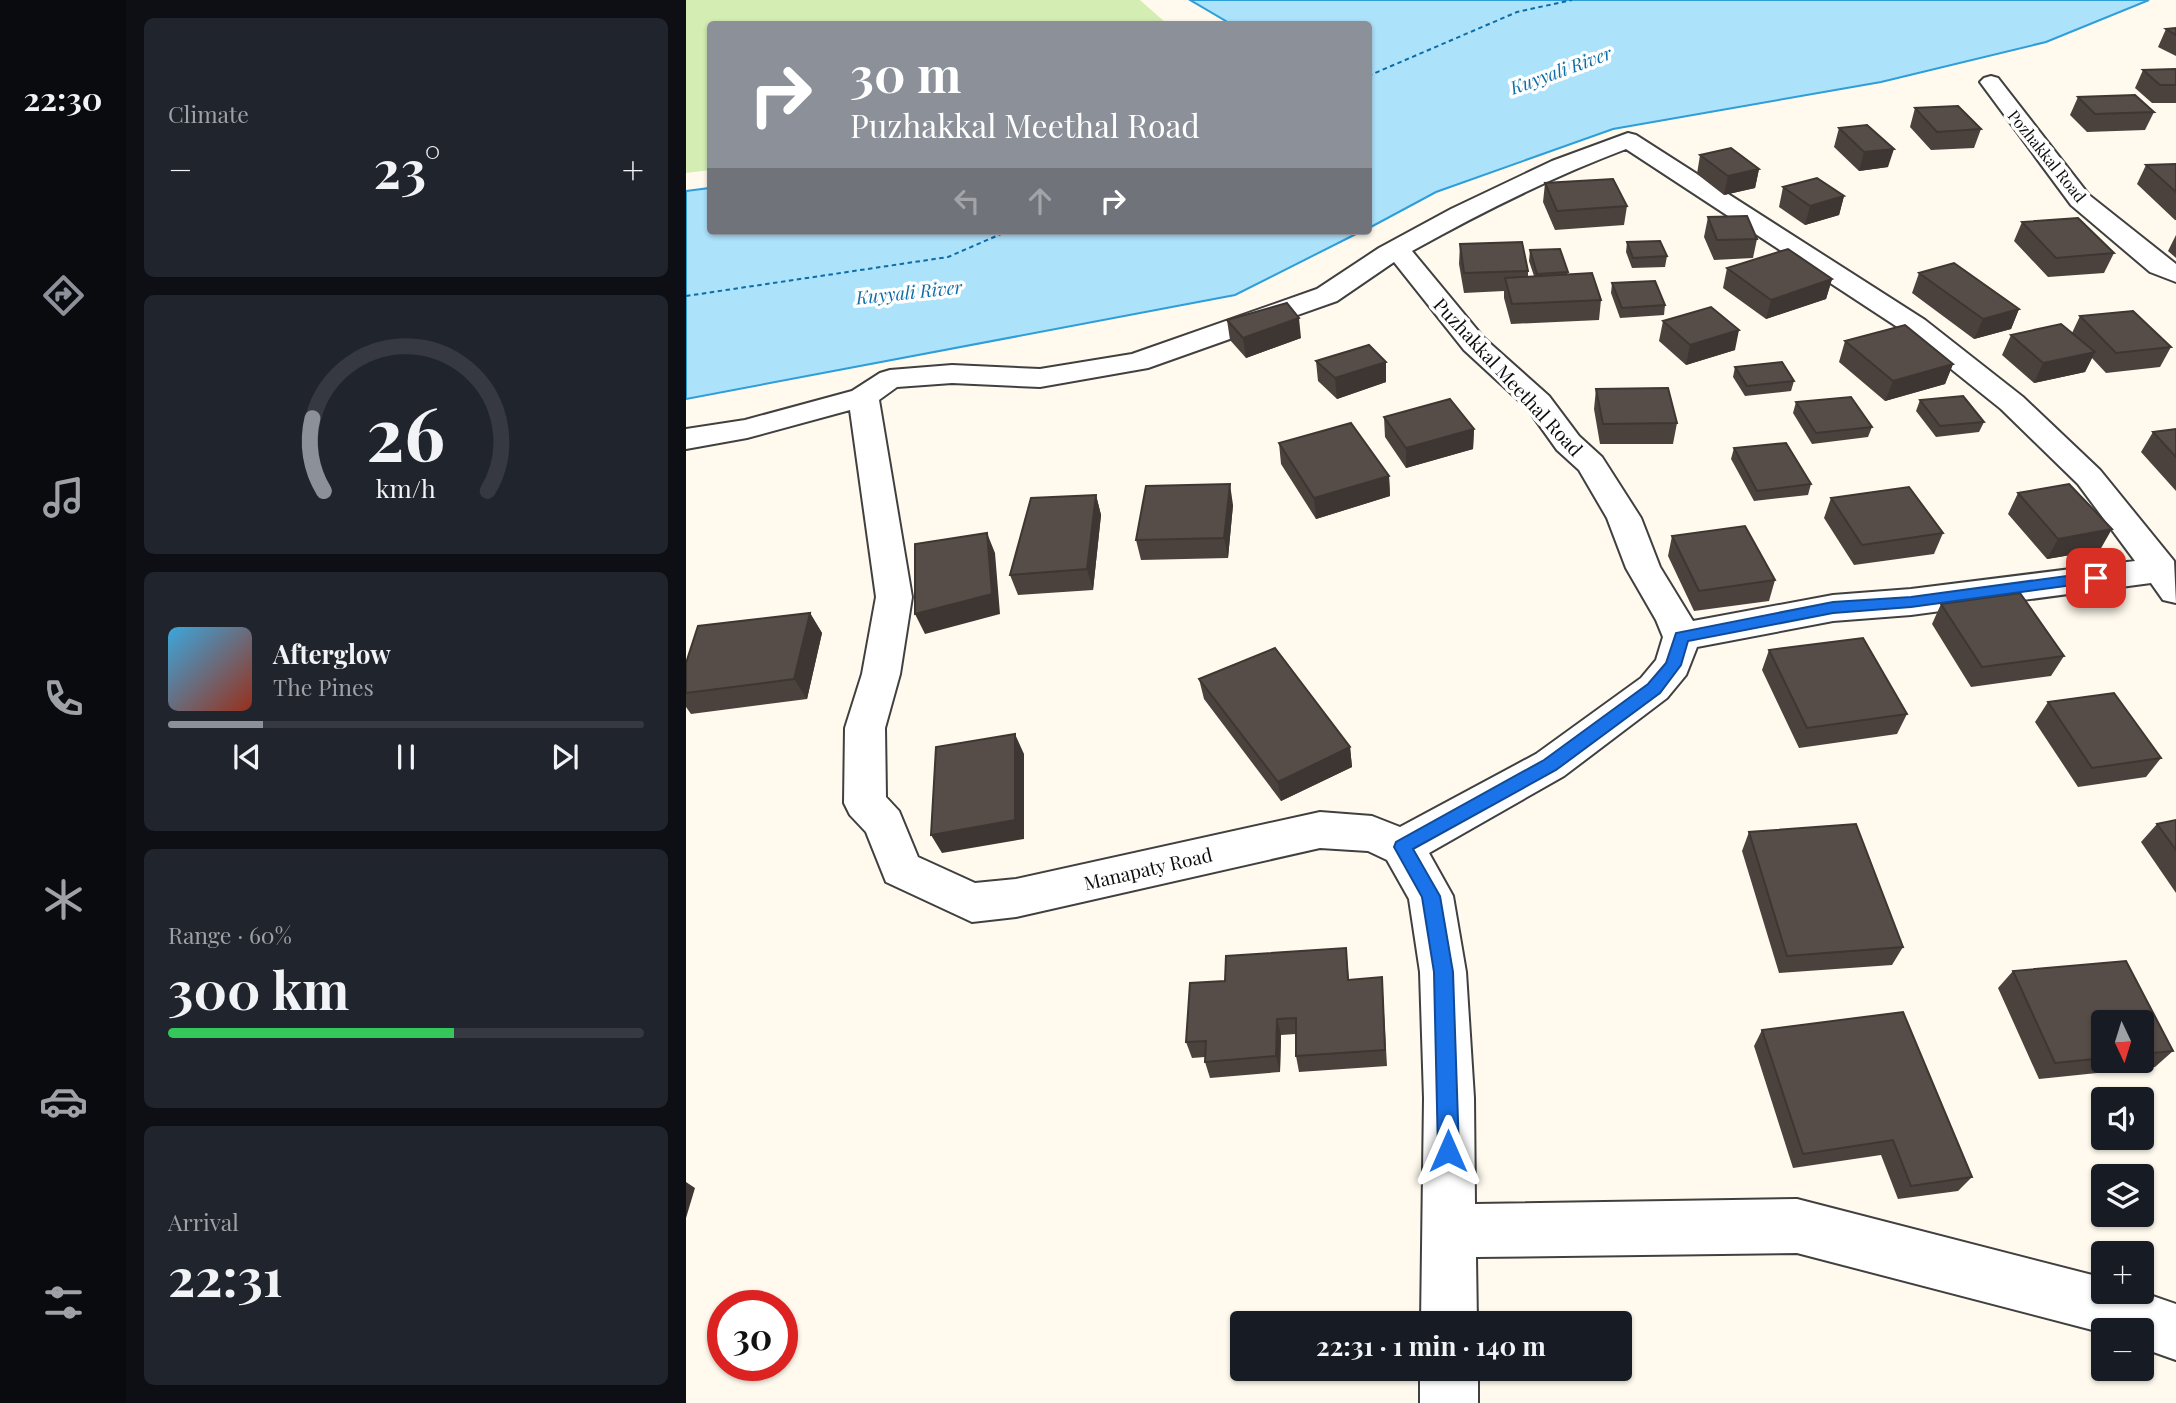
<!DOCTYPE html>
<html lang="en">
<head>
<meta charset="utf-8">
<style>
	:root { --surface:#171b24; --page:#20242c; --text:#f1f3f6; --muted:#9ea1a6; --line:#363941; --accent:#8c9099 }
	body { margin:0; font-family:"Playfair Display",serif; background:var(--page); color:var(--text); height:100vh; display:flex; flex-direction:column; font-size:26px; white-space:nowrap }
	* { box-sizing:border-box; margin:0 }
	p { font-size:23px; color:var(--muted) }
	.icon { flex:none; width:38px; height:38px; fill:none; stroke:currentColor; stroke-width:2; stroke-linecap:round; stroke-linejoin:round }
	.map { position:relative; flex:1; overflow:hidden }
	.side { display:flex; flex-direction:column; gap:18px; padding:18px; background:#0d0f14; width:560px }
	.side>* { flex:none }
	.hud { position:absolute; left:21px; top:21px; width:665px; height:214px; border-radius:7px; box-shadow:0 2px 5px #0004; background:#8c9099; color:#fff; overflow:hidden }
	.needle { width:46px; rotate:176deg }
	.tools { position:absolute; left:1405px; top:1010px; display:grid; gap:14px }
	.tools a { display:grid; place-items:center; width:63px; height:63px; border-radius:7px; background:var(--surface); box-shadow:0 2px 5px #0004; font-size:35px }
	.speed { position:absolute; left:21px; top:1290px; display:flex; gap:14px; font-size:35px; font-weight:700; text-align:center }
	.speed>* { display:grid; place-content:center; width:91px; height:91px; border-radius:50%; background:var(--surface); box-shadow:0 2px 5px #0004; line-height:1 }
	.speed .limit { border:10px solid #d22; background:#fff; color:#111 }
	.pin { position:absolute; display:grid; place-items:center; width:60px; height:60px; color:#fff; margin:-30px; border-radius:14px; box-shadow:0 4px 10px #0006 }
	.me { position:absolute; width:77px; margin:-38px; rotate:0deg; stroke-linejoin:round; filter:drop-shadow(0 0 5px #0008) }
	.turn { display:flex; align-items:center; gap:24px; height:147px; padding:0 28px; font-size:32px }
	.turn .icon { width:91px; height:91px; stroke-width:2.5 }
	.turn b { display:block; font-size:49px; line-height:60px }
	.lanes { display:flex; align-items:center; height:66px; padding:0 28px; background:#0003; justify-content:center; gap:35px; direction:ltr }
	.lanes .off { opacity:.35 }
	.big { font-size:52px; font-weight:700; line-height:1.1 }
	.side .widget { flex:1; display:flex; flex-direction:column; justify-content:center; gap:10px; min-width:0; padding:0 24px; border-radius:10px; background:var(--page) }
	.side .dial { align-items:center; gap:0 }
	.dial svg { height:182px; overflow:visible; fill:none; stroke:var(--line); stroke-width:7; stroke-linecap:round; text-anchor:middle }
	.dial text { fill:var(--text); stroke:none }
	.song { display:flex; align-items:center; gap:21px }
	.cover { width:84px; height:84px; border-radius:10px; background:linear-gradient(135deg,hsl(200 70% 55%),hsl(10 70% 35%)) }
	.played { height:7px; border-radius:4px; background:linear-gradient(90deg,var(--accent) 20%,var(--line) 20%) }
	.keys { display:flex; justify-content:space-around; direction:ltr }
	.heat { display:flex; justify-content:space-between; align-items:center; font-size:38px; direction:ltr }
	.charge { height:10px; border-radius:5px; background:linear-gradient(90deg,#34c759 60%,var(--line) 0) }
	.trip { position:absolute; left:544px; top:1311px; width:402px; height:70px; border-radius:7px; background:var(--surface); box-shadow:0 2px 5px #0004; font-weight:700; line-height:70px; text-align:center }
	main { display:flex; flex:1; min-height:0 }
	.tab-bar { display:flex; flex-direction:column; width:126px; justify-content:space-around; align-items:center; background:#090b0e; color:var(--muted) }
	.tab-bar .icon { width:49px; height:49px }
	.tab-bar .current { color:var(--accent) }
	.tab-bar b { font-size:32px; color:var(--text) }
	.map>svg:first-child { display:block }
	.green { fill:#d4edb3 }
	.water { fill:#ade2fb; stroke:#2e9ed8; stroke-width:2 }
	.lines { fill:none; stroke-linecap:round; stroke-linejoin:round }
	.ferry { stroke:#0c6da9; stroke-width:2; stroke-dasharray:4.5 3.5; stroke-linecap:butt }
	.minor-casing { stroke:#404040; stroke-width:4 }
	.minor { fill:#fff; fill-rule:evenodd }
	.wall { fill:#4b423e; fill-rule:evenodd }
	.shaded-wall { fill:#3d3632 }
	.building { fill:#574d48; stroke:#3d3632; stroke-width:2 }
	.route { fill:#1a73e8; stroke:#114b97; stroke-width:2 }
	.labels { text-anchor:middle; stroke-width:7; stroke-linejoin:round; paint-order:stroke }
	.far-street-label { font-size:16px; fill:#0d0d0d; stroke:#fff }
	.far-water-label { font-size:18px; font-style:italic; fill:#0c6da9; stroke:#fff }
	.street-label { font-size:19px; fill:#0d0d0d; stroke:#fff }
</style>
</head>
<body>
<main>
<nav class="tab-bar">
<b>22:30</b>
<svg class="icon current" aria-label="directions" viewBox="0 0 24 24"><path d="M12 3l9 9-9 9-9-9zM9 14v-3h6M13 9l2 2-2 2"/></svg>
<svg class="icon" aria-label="music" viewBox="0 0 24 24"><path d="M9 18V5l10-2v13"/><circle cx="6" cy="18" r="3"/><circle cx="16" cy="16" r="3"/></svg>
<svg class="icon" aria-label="phone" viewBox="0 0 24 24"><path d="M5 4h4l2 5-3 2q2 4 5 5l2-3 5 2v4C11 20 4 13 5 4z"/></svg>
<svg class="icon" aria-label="climate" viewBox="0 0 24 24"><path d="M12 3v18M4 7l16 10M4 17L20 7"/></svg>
<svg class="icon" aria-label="car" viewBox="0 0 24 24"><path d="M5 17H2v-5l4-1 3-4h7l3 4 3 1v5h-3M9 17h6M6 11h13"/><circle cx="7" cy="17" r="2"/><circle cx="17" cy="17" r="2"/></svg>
<svg class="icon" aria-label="filters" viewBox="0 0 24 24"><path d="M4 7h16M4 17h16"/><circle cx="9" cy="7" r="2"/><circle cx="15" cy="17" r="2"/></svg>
</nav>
<section class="side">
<div class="widget"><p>Climate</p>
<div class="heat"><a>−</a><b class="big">23°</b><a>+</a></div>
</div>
<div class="widget dial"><svg viewBox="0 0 100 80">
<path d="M14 69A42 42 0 1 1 86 69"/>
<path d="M14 69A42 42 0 0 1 9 37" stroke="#8c9099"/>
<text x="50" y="56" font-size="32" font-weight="700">26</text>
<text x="50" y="72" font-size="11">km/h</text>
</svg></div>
<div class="widget">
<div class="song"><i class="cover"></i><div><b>Afterglow</b><p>The Pines</p></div></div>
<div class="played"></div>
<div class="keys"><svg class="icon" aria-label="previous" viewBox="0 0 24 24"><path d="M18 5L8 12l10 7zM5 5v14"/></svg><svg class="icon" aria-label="pause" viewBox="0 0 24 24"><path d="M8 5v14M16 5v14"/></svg><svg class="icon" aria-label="next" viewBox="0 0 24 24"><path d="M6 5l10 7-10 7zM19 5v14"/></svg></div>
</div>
<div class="widget"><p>Range · 60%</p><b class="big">300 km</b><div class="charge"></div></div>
<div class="widget"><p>Arrival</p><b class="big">22:31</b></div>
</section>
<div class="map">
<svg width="1490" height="1403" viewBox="0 0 1490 1403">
	<rect width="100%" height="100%" fill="#fffaed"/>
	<path class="green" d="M0 0H454L481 24H24V170L0 173Z"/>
	<path class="water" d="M504 0H1463L1360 42 1195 82 927 129 750 192 683 228 682 24H545Z
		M24 188V231H676L549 295 0 399V191Z"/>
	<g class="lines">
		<path class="ferry" d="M682 76 831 12 886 0
			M0 296 262 257 322 231"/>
		<g class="minor-casing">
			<path id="minor" d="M1305 76 1312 78 1403 195 1490 264V282L1464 272 1385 205 1294 82 1298 78Z
				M942 133 950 135 1239 320 1337 397 1414 470 1488 561 1490 603 1477 600 1465 583 1225 615 1147 621 1011 647 1000 675 981 698 878 776 743 853 767 896 780 972 788 1098 789 1204 1111 1199 1418 1278V1292H1455L1490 1304V1360L1456 1348V1330H1418V1333L1111 1253 790 1257 791 1323H735L738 1098 734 972 723 899 701 860 682 851 634 848 330 917 286 922 200 882 180 832 164 815 158 803 159 728 176 674 190 597 164 410 61 438 0 449V429L59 420 166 391 194 373 204 370 266 365 354 369 446 354 631 289 693 248 765 209 866 161ZM940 149 1219 332 1315 409 1392 484 1449 561 1225 589 1147 595 1007 621 974 567 955 518 916 457 893 436 863 396 798 338 726 251C796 212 866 177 940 149ZM708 262 778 350 841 408 871 450 893 470 921 518 940 568 970 620 977 637 970 660 955 678 850 754 714 827 686 816 634 812 330 879 289 883 232 857 213 811 200 797 199 728 214 674 226 597 193 400 211 387 266 383 354 387 462 368 651 301Z
				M734 1368H792V1403H734Z"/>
		</g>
		<use href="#minor" class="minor"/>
	</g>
	<path class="wall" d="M1490 28V56L1472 47 1480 29Z
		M1490 69V103H1466L1449 88 1457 70Z
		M1392 97 1468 112 1459 130 1401 132 1384 115Z
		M1229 108 1295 129 1288 148 1245 150 1224 127Z
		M1153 128 1202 167 1173 171 1148 147Z
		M1014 155 1073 169 1069 188 1038 195 1011 174Z
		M1490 164V220H1489L1451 184 1460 165Z
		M859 183 941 206 938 225 869 230 857 202Z
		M1097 187 1158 196 1153 215 1119 225 1093 207Z
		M1022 217 1071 239 1067 258 1028 260 1018 237Z
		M1336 222 1428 253 1418 273 1362 277 1328 241Z
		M1490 235V258L1482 251Z
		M941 242 981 256 979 267 946 268 940 252Z
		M774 244 842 271V277L848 276 843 261 844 250 882 272 881 275 915 300 913 320 825 324 818 298V291L778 293 773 264Z
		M1041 268 1146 279 1140 299 1080 319 1037 288Z
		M1233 273 1333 309 1325 329 1288 339 1226 293Z
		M926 283 979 305 978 315 934 318 925 293Z
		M1394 316 1485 347 1474 367 1420 373 1406 358 1399 372 1348 383 1316 355 1325 335 1386 333Z
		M541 320 615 338 560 358 544 340Z
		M977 321 1049 350 1000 365 973 341Z
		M1159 341 1267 364 1259 384 1199 401 1153 362Z
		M630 361 700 362V382L651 399 632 381Z
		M1049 367 1108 381 1105 391 1059 396 1047 377Z
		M910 389 991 423 987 444H914L908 409Z
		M1234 400 1298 422 1293 432 1250 437 1230 411Z
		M1110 402 1186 427 1182 437 1126 444 1107 413Z
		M698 417 788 429 787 449 720 468 699 437Z
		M1490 429V491L1455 452 1467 432Z
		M593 443 703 476 704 496 630 519 595 464Z
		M1048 448 1125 484 1122 495 1068 501 1045 459Z
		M1332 493 1414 550 1361 559 1322 514Z
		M410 495 415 515 407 590 332 595 324 575Z
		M1145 498 1257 533 1248 554 1168 565 1138 518Z
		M547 505 542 558 455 560 450 540Z
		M986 536 1089 580 1083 601 1008 611 982 556Z
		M1255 604 1378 656 1365 676 1285 687 1246 624Z
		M124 613 136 633 121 699 5 714 0 707V663Z
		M1083 650 1221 714 1211 734 1113 748 1076 670Z
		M513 679 664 747 666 767 595 801 518 699Z
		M1362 702 1475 758 1460 777 1392 787 1349 722Z
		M1490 820V893L1455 842 1471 824Z
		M1063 832 1217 947 1206 965 1093 973 1056 851Z
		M660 948 663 980 696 977 701 1066 613 1072 610 1056V1034L595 1035 594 1072 524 1078 519 1062V1057L506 1058 500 1042 539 981Z
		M1440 961 1487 1051 1469 1067 1353 1079 1312 988 1327 971ZM1418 1022H1456V1060H1418Z
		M1076 1030 1286 1177 1272 1191 1212 1199 1195 1155 1107 1168 1068 1046Z"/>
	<path class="shaded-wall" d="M1208 149 1202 167 1173 171 1178 152Z
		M1073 169 1069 188 1038 195 1042 176Z
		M1158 196 1153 215 1119 225 1124 206Z
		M1146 279 1140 299 1080 319 1085 300Z
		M1333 309 1325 329 1288 339 1297 319Z
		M613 318 615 338 560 358 557 338Z
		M1053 330 1049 350 1000 365 1004 345Z
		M1409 352 1399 372 1348 383 1357 363Z
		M700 362V382L651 399 649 378Z
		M1267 364 1259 384 1199 401 1207 381Z
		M788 429 787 449 720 468V448Z
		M703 476 704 496 630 519 628 498Z
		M544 484 547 505 542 558 538 538Z
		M410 495 415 515 407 590 401 569Z
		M1426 529 1414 550 1361 559 1372 539Z
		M301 533 309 553 314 614 239 634 229 614Z
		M124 613 136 633 121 699 108 679Z
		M329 734 338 754V839L256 853 245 835Z
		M664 747 666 767 595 801 592 782Z
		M591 1019 595 1035 594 1072 590 1056Z
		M0 1182 9 1188 0 1218Z"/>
	<path class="building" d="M1490 28V35L1480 29Z
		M1490 69V85H1474L1457 70Z
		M1449 95 1468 112 1409 114 1392 97Z
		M1272 106 1295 129 1251 132 1229 108Z
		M1181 125 1208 149 1178 152 1153 128Z
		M1045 148 1073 169 1042 176 1014 155Z
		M1490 164V192L1460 165Z
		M1131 178 1158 196 1124 206 1097 187Z
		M927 179 941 206 871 211 859 183Z
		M1061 216 1071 239 1031 240 1022 217Z
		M1392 218 1428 253 1370 258 1336 222Z
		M974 241 981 256 947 258 941 242Z
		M836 242 842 271 778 273 774 244Z
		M874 249 882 272 851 274 844 250Z
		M1102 249 1146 279 1085 300 1041 268Z
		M1268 263 1333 309 1297 319 1233 273Z
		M906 273 915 300 826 304 819 278Z
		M969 281 979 305 936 308 926 283Z
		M601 303 613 318 557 338 541 320Z
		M1025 307 1053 330 1004 345 977 321Z
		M1447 311 1485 347 1430 353 1394 316Z
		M1375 324 1409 352 1357 363 1325 335Z
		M1219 325 1267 364 1207 381 1159 341Z
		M683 345 700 362 649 378 630 361Z
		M1096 362 1108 381 1061 386 1049 367Z
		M982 388 991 423 917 424 910 389Z
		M1277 396 1298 422 1254 426 1234 400Z
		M1165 397 1186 427 1130 433 1110 402Z
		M764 399 788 429 720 448 698 417Z
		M665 423 703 476 628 498 593 443Z
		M1490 429V457L1467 432Z
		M1100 443 1125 484 1071 491 1048 448Z
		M544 484 538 538 450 540 460 486Z
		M1383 484 1426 529 1372 539 1332 493Z
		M1223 487 1257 533 1176 545 1145 498Z
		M410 495 401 569 324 575 345 498Z
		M1059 526 1089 580 1013 591 986 536Z
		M301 533 306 594 229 614V544Z
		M1334 593 1378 656 1296 667 1255 604Z
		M124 613 108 679 0 693V663L12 626Z
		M1177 638 1221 714 1121 728 1083 650Z
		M589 648 664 747 592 782 513 679Z
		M1428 693 1475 758 1406 768 1362 702Z
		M329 734V820L245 835 250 747Z
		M1490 820V850L1471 824Z
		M1170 824 1217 947 1101 956 1063 832Z
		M660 948 662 980 696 977 699 1050 610 1056V1018L591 1019 590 1056 519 1062 520 1041 500 1042 504 983 539 981 540 956Z
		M1440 961 1487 1051 1456 1054V1022H1418V1058L1369 1063 1327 971Z
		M1217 1012 1286 1177 1225 1186 1207 1140 1117 1154 1076 1030Z"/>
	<path class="route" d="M1410 572 1416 574 1418 578 1416 581 1225 607 1147 613 1002 641 995 665 974 693 870 770 727 849 754 896 767 972 773 1151 770 1159 762 1162 755 1159 752 1151 748 972 736 897 708 847 710 842 858 760 962 684 980 663 990 633 1147 602 1225 597Z"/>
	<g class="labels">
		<g class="far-street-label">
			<text transform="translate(1361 156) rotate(51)" y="6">Pozhakkal Road</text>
		</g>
		<g class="far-water-label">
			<text transform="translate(875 71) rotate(-20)" y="6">Kuyyali River</text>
			<text transform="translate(223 293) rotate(-6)" y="6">Kuyyali River</text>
		</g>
		<g class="street-label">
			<text transform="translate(822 377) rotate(47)" y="7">Puzhakkal Meethal Road</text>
			<text transform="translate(462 869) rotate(-13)" y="7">Manapaty Road</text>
		</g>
	</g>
</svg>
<div class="tools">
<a><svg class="needle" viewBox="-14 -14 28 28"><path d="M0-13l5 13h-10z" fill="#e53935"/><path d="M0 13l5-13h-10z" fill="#9ea1a6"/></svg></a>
<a><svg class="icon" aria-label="sound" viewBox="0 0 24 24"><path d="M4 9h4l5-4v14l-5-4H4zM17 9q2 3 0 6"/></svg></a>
<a><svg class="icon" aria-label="layers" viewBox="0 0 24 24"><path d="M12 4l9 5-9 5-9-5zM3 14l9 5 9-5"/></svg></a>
<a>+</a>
<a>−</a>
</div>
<div class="speed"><div class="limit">30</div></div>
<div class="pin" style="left:1410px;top:578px;background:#d93025"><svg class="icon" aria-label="arrive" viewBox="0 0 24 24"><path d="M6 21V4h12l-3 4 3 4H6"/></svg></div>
<svg class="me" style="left:762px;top:1151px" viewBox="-20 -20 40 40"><path d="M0-17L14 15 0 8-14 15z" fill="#1a73e8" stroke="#fff" stroke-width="4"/></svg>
<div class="trip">22:31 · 1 min · 140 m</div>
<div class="hud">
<div class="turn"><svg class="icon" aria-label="right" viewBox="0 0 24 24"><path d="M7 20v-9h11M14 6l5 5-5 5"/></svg><div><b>30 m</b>Puzhakkal Meethal Road</div></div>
<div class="lanes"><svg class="icon off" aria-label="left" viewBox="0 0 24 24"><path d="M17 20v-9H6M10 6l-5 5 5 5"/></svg><svg class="icon off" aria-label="ahead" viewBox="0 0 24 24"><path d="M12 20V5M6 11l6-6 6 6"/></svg><svg class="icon" aria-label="right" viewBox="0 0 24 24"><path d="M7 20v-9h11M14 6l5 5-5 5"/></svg></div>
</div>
</div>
</main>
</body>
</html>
